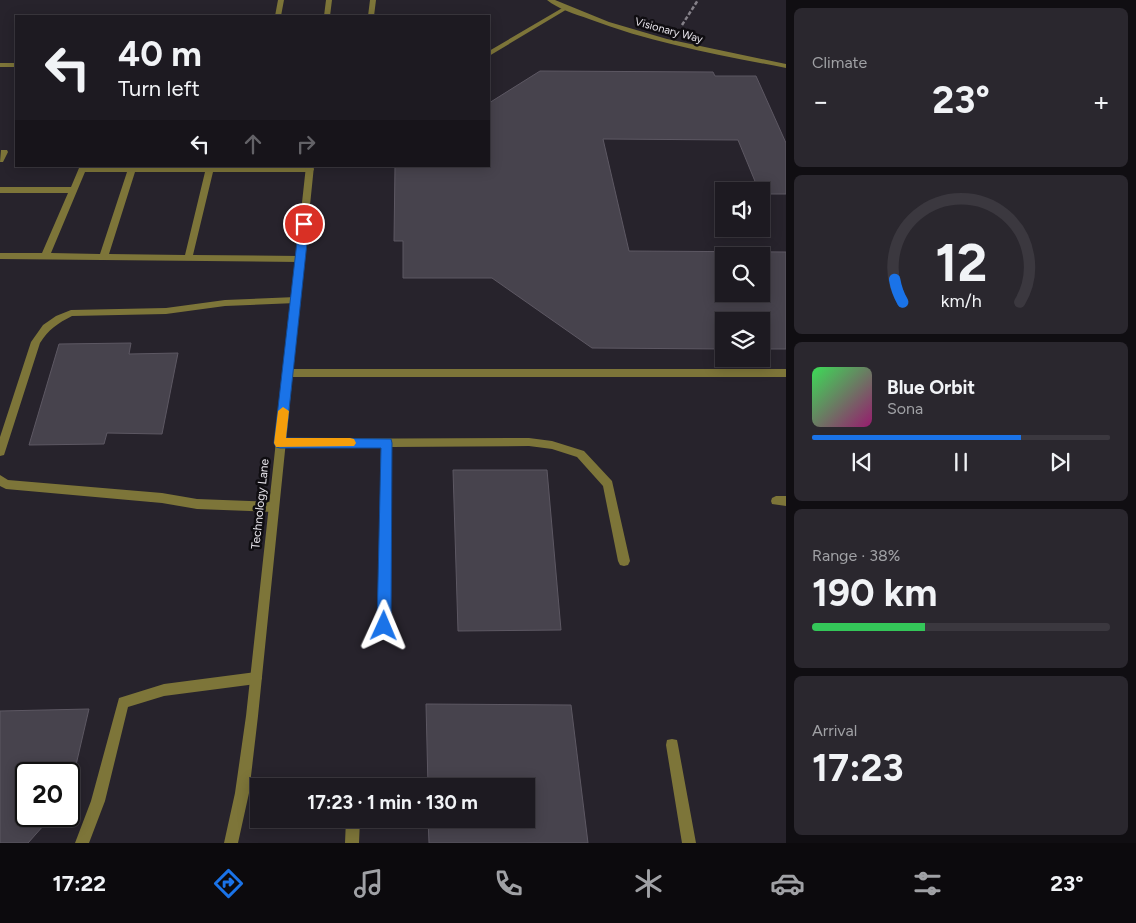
<!DOCTYPE html>
<html lang="en">
<head>
<meta charset="utf-8">
<style>
	:root { --surface:#1d1a21; --page:#2a272e; --text:#f1f3f6; --muted:#a0a1a5; --line:#3b383f; --accent:#1a73e8 }
	body { margin:0; font-family:Figtree,sans-serif; background:var(--page); color:var(--text); height:100vh; display:flex; flex-direction:column; font-size:19px; white-space:nowrap }
	* { box-sizing:border-box; margin:0 }
	p { font-size:16px; color:var(--muted) }
	.icon { flex:none; width:28px; height:28px; fill:none; stroke:currentColor; stroke-width:2; stroke-linecap:round; stroke-linejoin:round }
	.map { position:relative; flex:1; overflow:hidden }
	.side { display:flex; flex-direction:column; gap:8px; padding:8px; background:#100e12; width:350px }
	.side>* { flex:none }
	.guide { position:absolute; left:15px; top:15px; width:475px; height:152px; border-radius:0px; box-shadow:0 2px 12px #0003,0 0 0 1px var(--line); background:#1d1a21; color:var(--text); overflow:hidden }
	.tools { position:absolute; left:715px; top:182px; display:grid; gap:10px }
	.tools a { display:grid; place-items:center; width:55px; height:55px; border-radius:0px; background:var(--surface); box-shadow:0 2px 12px #0003,0 0 0 1px var(--line); font-size:25px }
	.speed { position:absolute; left:15px; top:762px; display:flex; gap:10px; font-size:25px; font-weight:700; text-align:center }
	.speed>* { display:grid; place-content:center; width:65px; height:65px; border-radius:50%; background:var(--surface); box-shadow:0 2px 12px #0003,0 0 0 1px var(--line); line-height:1 }
	.speed .limit { border:2px solid #111; border-radius:8px; background:#fff; color:#111 }
	.pin { position:absolute; display:grid; place-items:center; width:42px; height:42px; color:#fff; margin:-21px; border:2px solid #fff; border-radius:50%; box-shadow:0 1px 5px #0007 }
	.me { position:absolute; width:55px; margin:-28px; rotate:1deg; stroke-linejoin:round; filter:drop-shadow(0 0 4px #0008) }
	.turn { display:flex; align-items:center; gap:18px; height:105px; padding:0 20px; font-size:22px }
	.turn .icon { width:65px; height:65px; stroke-width:2.5 }
	.turn b { display:block; font-size:35px; line-height:42px }
	.lanes { display:flex; align-items:center; height:48px; padding:0 20px; background:#0003; justify-content:center; gap:25px; direction:ltr }
	.lanes .off { opacity:.35 }
	.big { font-size:38px; font-weight:700; line-height:1.1 }
	.side .card { flex:1; display:flex; flex-direction:column; justify-content:center; gap:8px; min-width:0; padding:0 18px; border-radius:8px; background:var(--page) }
	.side .dial { align-items:center; gap:0 }
	.dial svg { height:130px; overflow:visible; fill:none; stroke:var(--line); stroke-width:7; stroke-linecap:round; text-anchor:middle }
	.dial text { fill:var(--text); stroke:none }
	.song { display:flex; align-items:center; gap:15px }
	.cover { width:60px; height:60px; border-radius:8px; background:linear-gradient(135deg,hsl(130 70% 55%),hsl(320 70% 35%)) }
	.played { height:5px; border-radius:2px; background:linear-gradient(90deg,var(--accent) 70%,var(--line) 70%) }
	.keys { display:flex; justify-content:space-around; direction:ltr }
	.heat { display:flex; justify-content:space-between; align-items:center; font-size:28px; direction:ltr }
	.charge { height:8px; border-radius:4px; background:linear-gradient(90deg,#34c759 38%,var(--line) 0) }
	.trip { position:absolute; left:250px; top:778px; width:285px; height:50px; border-radius:0px; background:var(--surface); box-shadow:0 2px 12px #0003,0 0 0 1px var(--line); font-weight:700; line-height:50px; text-align:center }
	.dock { display:flex; height:80px; justify-content:space-around; align-items:center; background:#0c0a0d; color:var(--muted) }
	.dock .icon { width:35px; height:35px }
	.dock .active { color:var(--accent) }
	.dock b { font-size:22px; color:var(--text) }
	main { display:flex; flex:1; min-height:0 }
	.map>svg:first-child { display:block }
	.building { fill:#47434d; stroke:#5d5863; fill-rule:evenodd }
	.lines { fill:none; stroke-linecap:round; stroke-linejoin:round }
	.path { stroke:#858189; stroke-width:2.5; stroke-dasharray:4 2; stroke-linecap:butt }
	.lane { fill:#7d7539; fill-rule:evenodd }
	.street { fill:#7d7539; fill-rule:evenodd }
	.route { fill:#1a73e8; stroke:#114b97 }
	.slow { fill:#f59e0b }
	.labels { text-anchor:middle; stroke-width:5; stroke-linejoin:round; paint-order:stroke }
	.far-street-label { font-size:11px; fill:#e7e4eb; stroke:#0f0d11 }
	.street-label { font-size:12px; fill:#e7e4eb; stroke:#0f0d11 }
</style>
</head>
<body>
<main>
<div class="map">
<svg width="786" height="843" viewBox="0 0 786 843">
	<rect width="100%" height="100%" fill="#27232c"/>
	<path class="building" d="M540 71 713 72 715 76H756L786 143V194H761V191H759L738 140 603 139 629 251 786 252V349H761V321H724V349L592 348 492 278H403V241H394L395 166H489V103ZM724 256H761V294H724Z
		M131 343 129 354 178 353 162 434 107 433 104 444 29 445 59 344Z
		M453 470H547L561 630 458 631Z
		M426 704 571 705 588 843H429L428 819H526V786H428Z
		M89 709 76 765 69 781V774H26V816H52L28 843H0V711Z"/>
	<g class="lines">
		<path class="path" d="M682 25 698 0"/>
		<path class="lane" d="M278 0H284L281 16H275Z
			M370 0H376L374 16H368Z
			M564 7 569 8 489 56V51Z
			M0 63H16V67H0Z
			M1 150H7L8 152 3 162H0Z
			M79 168H313L314 170 310 172H213L193 255 300 256 304 259 300 262 0 259V253H42L68 193H0V187H71ZM85 172H127L100 254 51 253ZM135 172H205L185 255 109 254Z
			M296 297 300 300 296 303 225 306 166 314 72 316C58 323 48 330 40 343L5 452 4 455 0 456V437L31 342 43 325 56 316 71 310 166 308 225 300Z
			M287 369H786V377H287L282 373Z
			M529 438 552 441 584 451 612 481 630 561 628 565 624 566 620 565 618 561 603 486 577 457 552 449 529 446 391 447 390 626 388 630 384 632 380 630 378 626 381 447H280L276 446 275 443 276 440 280 439Z
			M0 475 8 480 162 493 197 499 274 502 278 504 279 507 278 510 274 512 197 509 162 503 6 489 0 486Z
			M256 672 260 674 262 678 260 682 256 684 164 696 128 707 105 801 89 843H75L91 801 119 698 164 684Z
			M672 739 677 740 678 745 696 843H682L666 745 667 740Z
			M355 778 360 780 362 786H348L350 780Z
			M346 819H360L359 843H345Z"/>
		<path class="street" d="M326 0H332L330 16H324Z
			M547 0H555L609 22 667 39 786 64V68C719 55 652 43 589 19 575 14 558 9 547 0Z
			M306 166H314L258 716 249 793 238 843H224L235 793 246 716Z
			M776 496H786V506L772 504 771 501 772 498Z"/>
	</g>
	<path class="route" d="M304 220 309 224 286 438 391 439 392 443 391 626 389 630 384 632 379 630 377 626 381 448H280L276 447 274 443 299 224Z"/>
	<path class="slow" d="M283 407 289 411 286 438H350L354 439 356 443 354 446 276 447 274 443 278 411Z"/>
	<g class="labels">
		<g class="far-street-label">
			<text transform="translate(669 30) rotate(15)" y="4">Visionary Way</text>
		</g>
		<g class="street-label">
			<text transform="translate(260 504) rotate(-84)" y="4">Technology Lane</text>
		</g>
	</g>
</svg>
<div class="tools">
<a><svg class="icon" aria-label="sound" viewBox="0 0 24 24"><path d="M4 9h4l5-4v14l-5-4H4zM17 9q2 3 0 6"/></svg></a>
<a><svg class="icon" aria-label="search" viewBox="0 0 24 24"><circle cx="10" cy="10" r="6"/><path d="M15 15l6 6"/></svg></a>
<a><svg class="icon" aria-label="layers" viewBox="0 0 24 24"><path d="M12 4l9 5-9 5-9-5zM3 14l9 5 9-5"/></svg></a>
</div>
<div class="speed"><div class="limit">20</div></div>
<div class="pin" style="left:304px;top:224px;background:#d93025"><svg class="icon" aria-label="arrive" viewBox="0 0 24 24"><path d="M6 21V4h12l-3 4 3 4H6"/></svg></div>
<svg class="me" style="left:384px;top:626px" viewBox="-20 -20 40 40"><path d="M0-17L14 15 0 8-14 15z" fill="#1a73e8" stroke="#fff" stroke-width="4"/></svg>
<div class="trip">17:23 · 1 min · 130 m</div>
<div class="guide">
<div class="turn"><svg class="icon" aria-label="left" viewBox="0 0 24 24"><path d="M17 20v-9H6M10 6l-5 5 5 5"/></svg><div><b>40 m</b>Turn left</div></div>
<div class="lanes"><svg class="icon" aria-label="left" viewBox="0 0 24 24"><path d="M17 20v-9H6M10 6l-5 5 5 5"/></svg><svg class="icon off" aria-label="ahead" viewBox="0 0 24 24"><path d="M12 20V5M6 11l6-6 6 6"/></svg><svg class="icon off" aria-label="right" viewBox="0 0 24 24"><path d="M7 20v-9h11M14 6l5 5-5 5"/></svg></div>
</div>
</div>
<section class="side">
<div class="card"><p>Climate</p>
<div class="heat"><a>−</a><b class="big">23°</b><a>+</a></div>
</div>
<div class="card dial"><svg viewBox="0 0 100 80">
<path d="M14 69A42 42 0 1 1 86 69"/>
<path d="M14 69A42 42 0 0 1 9 55" stroke="#1a73e8"/>
<text x="50" y="56" font-size="32" font-weight="700">12</text>
<text x="50" y="72" font-size="11">km/h</text>
</svg></div>
<div class="card">
<div class="song"><i class="cover"></i><div><b>Blue Orbit</b><p>Sona</p></div></div>
<div class="played"></div>
<div class="keys"><svg class="icon" aria-label="previous" viewBox="0 0 24 24"><path d="M18 5L8 12l10 7zM5 5v14"/></svg><svg class="icon" aria-label="pause" viewBox="0 0 24 24"><path d="M8 5v14M16 5v14"/></svg><svg class="icon" aria-label="next" viewBox="0 0 24 24"><path d="M6 5l10 7-10 7zM19 5v14"/></svg></div>
</div>
<div class="card"><p>Range · 38%</p><b class="big">190 km</b><div class="charge"></div></div>
<div class="card"><p>Arrival</p><b class="big">17:23</b></div>
</section>
</main>
<nav class="dock">
<b>17:22</b>
<svg class="icon active" aria-label="directions" viewBox="0 0 24 24"><path d="M12 3l9 9-9 9-9-9zM9 14v-3h6M13 9l2 2-2 2"/></svg>
<svg class="icon" aria-label="music" viewBox="0 0 24 24"><path d="M9 18V5l10-2v13"/><circle cx="6" cy="18" r="3"/><circle cx="16" cy="16" r="3"/></svg>
<svg class="icon" aria-label="phone" viewBox="0 0 24 24"><path d="M5 4h4l2 5-3 2q2 4 5 5l2-3 5 2v4C11 20 4 13 5 4z"/></svg>
<svg class="icon" aria-label="climate" viewBox="0 0 24 24"><path d="M12 3v18M4 7l16 10M4 17L20 7"/></svg>
<svg class="icon" aria-label="car" viewBox="0 0 24 24"><path d="M5 17H2v-5l4-1 3-4h7l3 4 3 1v5h-3M9 17h6M6 11h13"/><circle cx="7" cy="17" r="2"/><circle cx="17" cy="17" r="2"/></svg>
<svg class="icon" aria-label="filters" viewBox="0 0 24 24"><path d="M4 7h16M4 17h16"/><circle cx="9" cy="7" r="2"/><circle cx="15" cy="17" r="2"/></svg>
<b>23°</b>
</nav>
</body>
</html>
